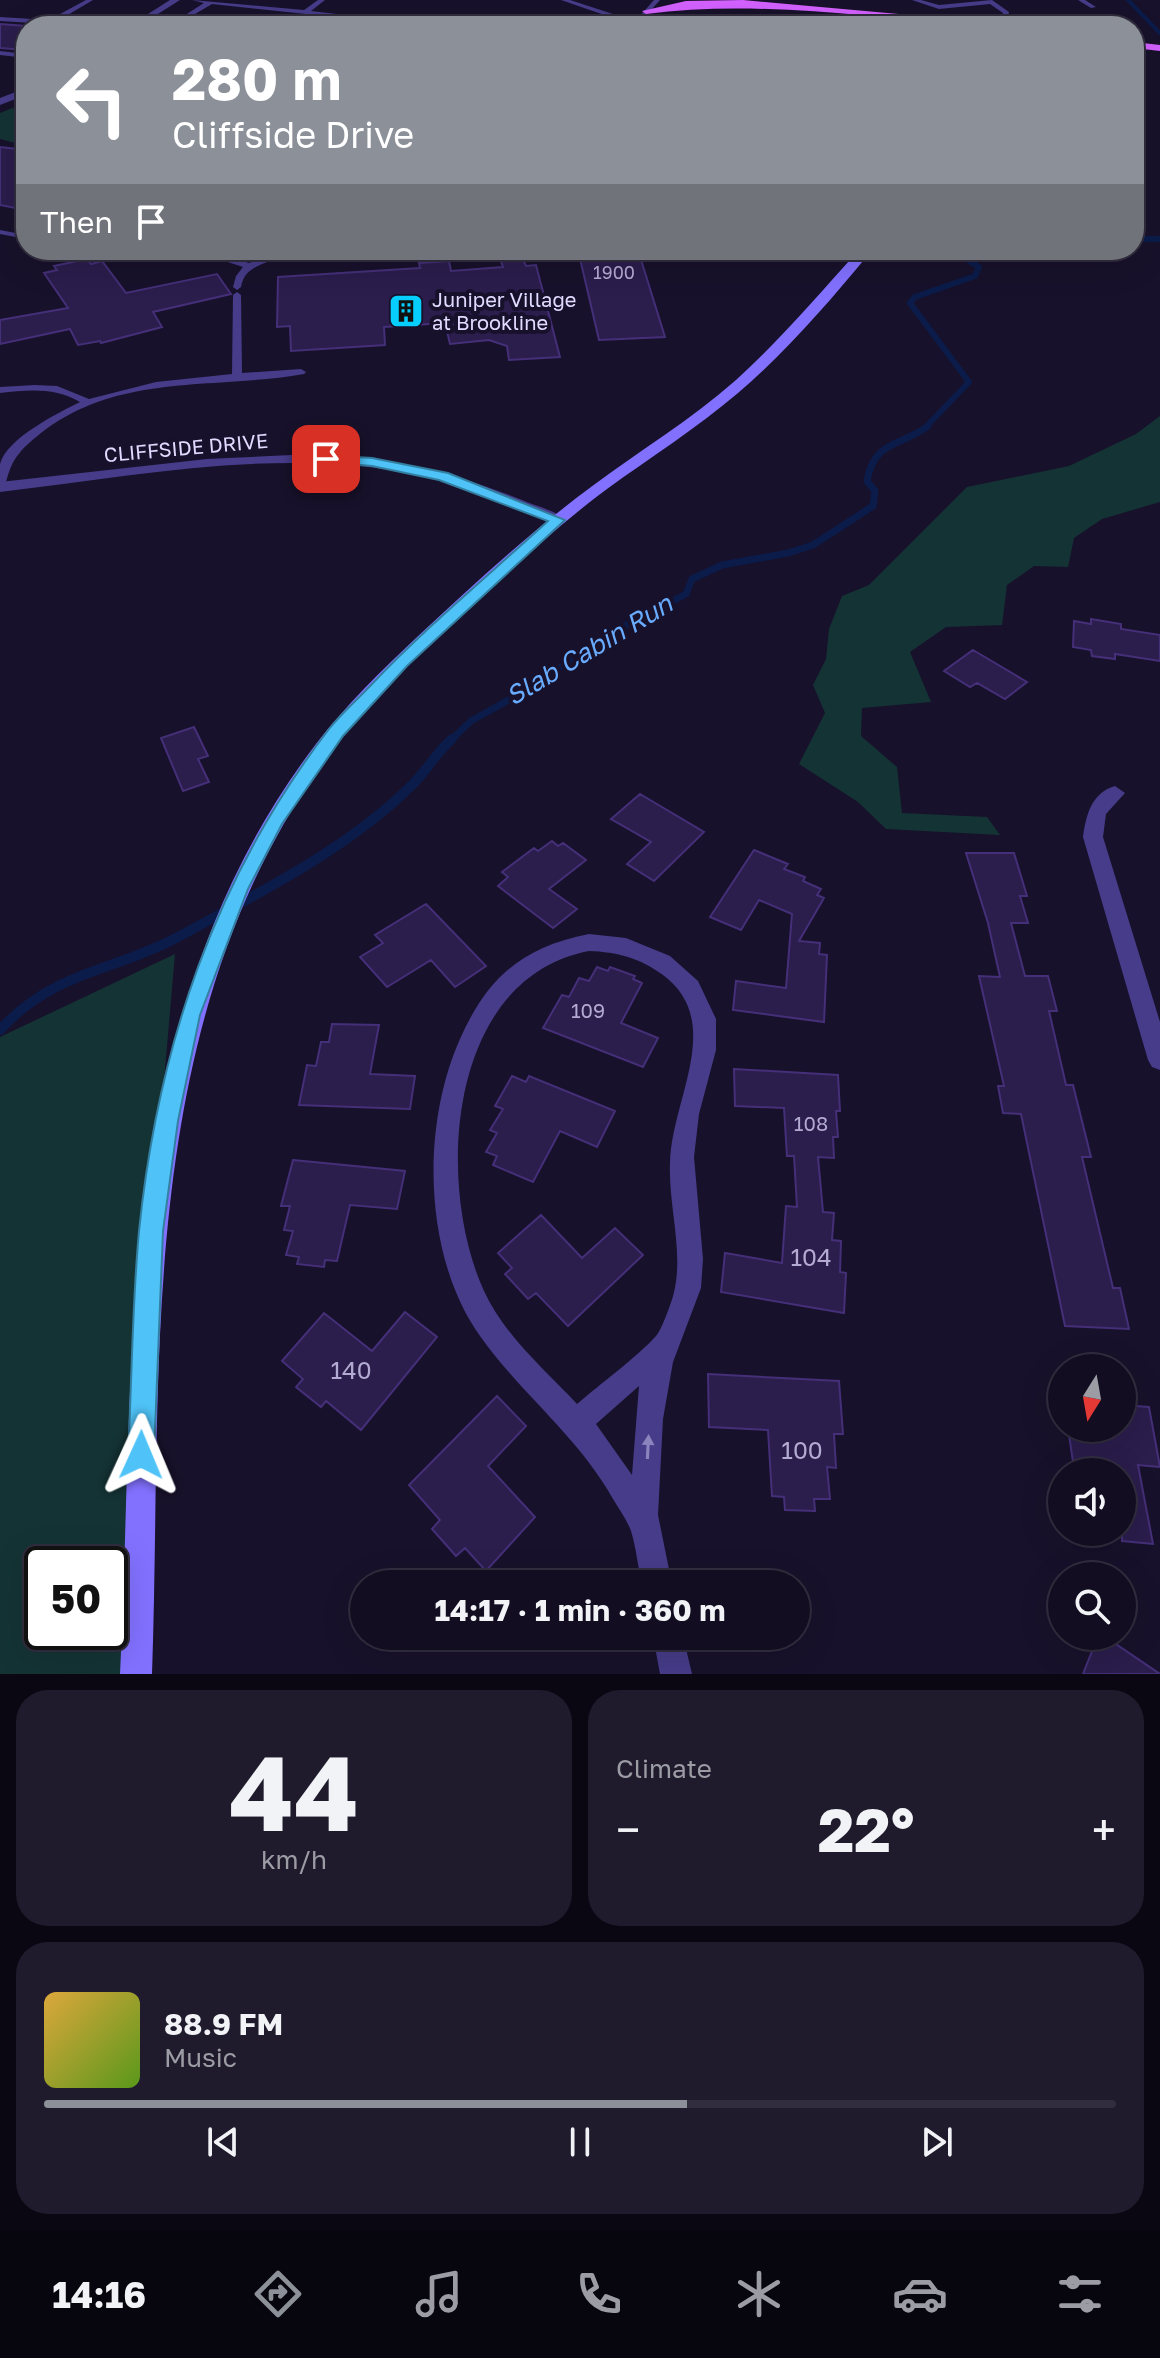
<!DOCTYPE html>
<html lang="en">
<head>
<meta charset="utf-8">
<style>
	:root { --surface:#120d20; --page:#1f1b2d; --text:#f1f3f6; --muted:#9c9ca5; --line:#312d3e; --accent:#8c9099 }
	body { margin:0; font-family:"Golos Text",sans-serif; background:var(--page); color:var(--text); height:100vh; display:flex; flex-direction:column; font-size:30px; white-space:nowrap }
	* { box-sizing:border-box; margin:0 }
	p { font-size:26px; color:var(--muted) }
	.icon { flex:none; width:44px; height:44px; fill:none; stroke:currentColor; stroke-width:2; stroke-linecap:round; stroke-linejoin:round }
	.map { position:relative; height:1674px; overflow:hidden }
	.drawer { display:flex; flex-direction:column; gap:16px; padding:16px; background:#0a0712; flex:1 }
	.drawer>* { flex:none }
	.top-card { position:absolute; left:16px; top:16px; width:1128px; height:244px; border-radius:32px; box-shadow:0 8px 32px #0002,0 0 0 2px var(--line); background:#8c9099; color:#fff; overflow:hidden }
	.needle { width:52px; rotate:191deg }
	.tools { position:absolute; left:1048px; top:1354px; display:grid; gap:16px }
	.tools a { display:grid; place-items:center; width:88px; height:88px; border-radius:50%; background:var(--surface); box-shadow:0 8px 32px #0002,0 0 0 2px var(--line); font-size:40px }
	.speed { position:absolute; left:24px; top:1546px; display:flex; gap:16px; font-size:40px; font-weight:700; text-align:center }
	.speed>* { display:grid; place-content:center; width:104px; height:104px; border-radius:50%; background:var(--surface); box-shadow:0 8px 32px #0002,0 0 0 2px var(--line); line-height:1 }
	.speed .limit { border:4px solid #111; border-radius:12px; background:#fff; color:#111 }
	.pin { position:absolute; display:grid; place-items:center; width:68px; height:68px; color:#fff; margin:-34px; border-radius:16px; box-shadow:0 4px 12px #0006 }
	.me { position:absolute; width:88px; margin:-44px; rotate:1deg; stroke-linejoin:round; filter:drop-shadow(0 0 6px #0008) }
	.turn { display:flex; align-items:center; gap:28px; height:168px; padding:0 24px; font-size:36px }
	.turn .icon { width:104px; height:104px; stroke-width:2.5 }
	.turn b { display:block; font-size:56px; line-height:68px }
	.then { display:flex; align-items:center; height:76px; padding:0 24px; background:#0003; gap:16px; font-size:30px }
	.big { font-size:60px; font-weight:700; line-height:1.1 }
	.drawer .card { flex:1; display:flex; flex-direction:column; justify-content:center; gap:12px; min-width:0; padding:0 28px; border-radius:32px; background:var(--page) }
	.drawer .dial { align-items:center; gap:0 }
	.dial b { font-size:104px; line-height:1 }
	.song { display:flex; align-items:center; gap:24px }
	.cover { width:96px; height:96px; border-radius:12px; background:linear-gradient(135deg,hsl(40 70% 55%),hsl(90 70% 35%)) }
	.played { height:8px; border-radius:4px; background:linear-gradient(90deg,var(--accent) 60%,var(--line) 60%) }
	.keys { display:flex; justify-content:space-around; direction:ltr }
	.heat { display:flex; justify-content:space-between; align-items:center; font-size:44px; direction:ltr }
	.drawer .tiles { flex:1; display:grid; gap:16px; grid-template-columns:1fr 1fr }
	.card:last-child { grid-column:span 2 }
	.trip { position:absolute; left:350px; top:1570px; width:460px; height:80px; border-radius:40px; background:var(--surface); box-shadow:0 8px 32px #0002,0 0 0 2px var(--line); font-weight:700; line-height:80px; text-align:center }
	.menu { display:flex; height:128px; justify-content:space-around; align-items:center; background:#07050d; color:var(--muted) }
	.menu .icon { width:56px; height:56px }
	.menu .on { color:var(--accent) }
	.menu b { font-size:36px; color:var(--text) }
	.map>svg:first-child { display:block }
	.green { fill:#143335; fill-rule:evenodd }
	.lines { fill:none; stroke-linecap:round; stroke-linejoin:round }
	.stream-far3 { stroke:#0b1c4a; stroke-width:4 }
	.stream-far2 { stroke:#0b1c4a; stroke-width:6 }
	.stream-far1 { stroke:#0b1c4a; stroke-width:7 }
	.stream { stroke:#0b1c4a; stroke-width:10 }
	.building { fill:#2b1d4c; stroke:#442f78; stroke-width:2 }
	.service { fill:#463c89; fill-rule:evenodd }
	.minor { fill:#463c89; fill-rule:evenodd }
	.secondary { fill:#8271ff; fill-rule:evenodd }
	.primary { fill:#d361ff; fill-rule:evenodd }
	.oneway { fill:#8c83be }
	.route { fill:#4fc3f7; stroke:#337fa1; stroke-width:2 }
	.labels { text-anchor:middle; stroke-width:8; stroke-linejoin:round; paint-order:stroke }
	.far-number-label { font-size:18px; fill:#b4abd2 }
	.far-poi-label { font-size:20px; fill:#e2daff; stroke:#18112b; text-anchor:start }
	.far-street-label { font-size:20px; fill:#e2daff; stroke:#18112b }
	.number-label { font-size:20px; fill:#b4abd2 }
	.near-number-label { font-size:24px; fill:#b4abd2 }
	.water-label { font-size:26px; font-style:italic; fill:#68abff; stroke:#18112b }
</style>
</head>
<body>
<div class="map">
<svg width="1160" height="1674" viewBox="0 0 1160 1674">
	<rect width="100%" height="100%" fill="#18112b"/>
	<path class="green" d="M20 105 26 109V146L0 139V113Z
		M1160 416V502L1102 519 1074 538 1068 567 1034 566 1007 585 1002 625 946 627 910 652 931 702 862 708 861 736 897 767 902 813 987 817 1000 835 886 829 858 802 799 764 825 713 813 685 826 659 829 629 842 596 869 585 967 487 1069 466 1136 434Z
		M175 954 151 1231 136 1674H0V1037ZM42 1564H110V1632H42Z"/>
	<g class="lines">
		<path class="stream-far3" d="M1128 0 1160 33"/>
		<path class="stream-far2" d="M1134 239H1160
			M925 428 969 382 910 303 915 297 975 276 979 267 968 260 969 252 976 250"/>
		<path class="stream-far1" d="M450 741 471 721 525 691 613 632 686 594 692 579 722 565 788 553 813 545 873 506 875 491 867 481C874 440 900 447 928 426"/>
		<path class="stream" d="M0 1030C54 971 112 972 176 938 255 895 348 849 412 785 427 770 437 752 452 739"/>
	</g>
	<path class="building" d="M0 24 26 26V50L0 48Z
		M0 147 26 150V210L0 205Z
		M497 250H519L526 266 536 265 560 357 509 360 507 346 489 340 450 344 445 323 384 327 385 345 291 351 290 326 277 327 278 277 420 268 419 263 449 261 451 271 503 267Z
		M578 250H638L665 337 599 340Z
		M87 259 91 264 102 261 126 293 217 274 231 294 153 312 162 327 101 343 100 341 78 345 70 329 0 344V320L68 308 44 273 57 270 54 266Z
		M1091 619 1121 624V629L1160 635V661L1115 654V659L1092 656 1091 650 1073 647 1074 621 1091 624Z
		M973 650 1027 682 1005 699 977 683 970 687 944 671Z
		M194 727 208 756 198 759 209 782 183 791 161 738Z
		M640 794 704 832 654 881 627 864 651 842 611 819Z
		M552 841 558 846 563 843 586 860 549 889 577 909 553 928 498 886 508 877 502 872 534 848 538 851Z
		M754 850 788 864 784 869 805 877 803 881 821 889 817 895 824 898 799 941 820 943 819 954 827 955 824 1022 733 1010 736 981 786 988 792 914 759 900 741 930 710 917Z
		M966 853H1014L1027 896H1020L1028 923H1011L1025 976H1048L1057 1011H1049L1066 1085H1073L1091 1157H1082L1113 1288H1120L1129 1329 1065 1326 1021 1114 1003 1113 998 1086H1004L979 976 1000 977 988 923Z
		M426 904 486 966 455 987 431 960 387 987 360 957 383 943 375 935Z
		M597 967 608 971 610 967 635 976 633 979 642 983 621 1023 658 1038 643 1067 543 1028 562 995 569 997 579 978 589 981Z
		M332 1024 379 1025 370 1074 415 1076 410 1109 299 1105 307 1065 316 1066 321 1042H329Z
		M734 1069 838 1075 840 1111H836L838 1137H833L834 1158 818 1157 823 1212 834 1213 832 1240 841 1241 840 1272 846 1273 844 1313 721 1292 725 1253 782 1263 786 1206 797 1207 794 1156H787L784 1108 735 1106Z
		M512 1076 526 1082 529 1076 615 1111 597 1147 560 1131 533 1182 493 1165 497 1156 486 1152 497 1133 490 1130 503 1109 495 1106Z
		M293 1160 405 1171 397 1209 350 1205 337 1261 325 1260 324 1267 297 1264 299 1257 286 1255 293 1231 284 1230 290 1206H281Z
		M541 1215 582 1258 615 1228 643 1255 568 1326 536 1293 528 1299 505 1274 512 1268 498 1253Z
		M405 1312 437 1337 361 1430 326 1401 321 1407 296 1387 303 1379 282 1361 324 1313 372 1351Z
		M708 1374 839 1381 843 1434H834L836 1468 827 1467 830 1499H814L815 1511 785 1510 784 1497 772 1496 768 1430 709 1427Z
		M497 1396 526 1426 488 1466 535 1517 486 1571 465 1548 456 1556 432 1529 440 1520 409 1485Z
		M1122 1405 1149 1407 1160 1467 1138 1465 1153 1544 1122 1541V1472H1086L1084 1463 1073 1462 1068 1428H1122Z
		M1098 1636H1104L1160 1674H1083Z"/>
	<g class="lines">
		<path class="service" d="M86 0H93L66 16 149 26 60 19 50 24 0 21V17L49 20Z
			M192 0 304 10 318 0H325L311 11 438 26H418L212 4 175 26H168L204 3Z
			M561 0H570L619 16 638 18 654 0H660L644 18 716 26 641 22 636 26 633 24 635 21 616 19Z
			M912 0H921L939 5 992 0 1009 12 1006 26H1000L1003 13 990 4 939 9Z
			M1078 0H1085L1096 7 1091 8Z
			M0 51 26 54V58L0 55Z
			M0 230 26 235V239L0 234Z
			M191 250H204L249 263 267 257 271 260C257 267 244 269 241 287L237 290 233 287 236 276 243 267Z
			M237 292 241 295 242 373 301 369 306 372 304 374C215 390 119 372 41 433 19 451 11 459 5 487L0 490C0 482 0 472 0 464 7 438 58 413 80 402 55 387 28 390 0 393V387L35 385 57 386 89 399 156 382 232 374 233 295Z"/>
		<path class="minor" d="M170 0H180L139 26H129Z
			M26 88V95L0 105V98Z
			M313 454C389 459 450 471 522 500 535 506 555 510 566 520L564 523H552C507 506 462 483 414 474 278 447 136 476 0 492V482L207 459Z
			M1115 786 1125 793 1106 814 1103 837 1160 1022V1070L1152 1067 1148 1060 1083 837C1086 816 1091 793 1115 786Z
			M589 934 626 938 670 956 698 981 716 1019V1050L699 1114 694 1157 703 1259 701 1288 673 1362 663 1419 658 1515 672 1584H642C638 1567 636 1547 631 1531 627 1520 619 1509 613 1499 578 1436 521 1394 480 1336 423 1256 421 1126 460 1039 487 978 522 947 589 934ZM589 951C617 952 640 958 663 975 726 1022 671 1100 670 1163 668 1211 688 1262 669 1308 666 1316 661 1330 656 1336 637 1357 600 1384 577 1404 545 1370 504 1335 484 1291 435 1184 447 978 589 951ZM639 1386 632 1475 596 1424Z
			M653 1636H683L692 1674H660Z"/>
		<path class="secondary" d="M859 250H872C831 300 787 351 738 393 697 428 651 457 607 489 564 521 524 557 484 594 426 647 366 702 320 767 133 1033 163 1366 152 1674H120C136 1354 110 1014 316 744 346 705 381 671 416 638 472 586 529 533 591 487 639 451 691 420 736 380 780 340 819 294 859 250Z"/>
		<path class="primary" d="M743 0 999 23 1003 26H970C863 16 752 0 646 14L642 11 686 1Z
			M1134 42 1160 45V51L1134 48Z"/>
	</g>
	<defs><path id="oneway-solid" d="M-6-.8H1V-3.2L6.5 0L1 3.2V.8H-6Z" transform="scale(2)"/></defs>
	<use class="oneway" href="#oneway-solid" transform="translate(648 1447) rotate(-87)"/>
	<path class="route" d="M326 455 372 458 448 473 565 520 407 666 343 736 282 824 248 889 200 1015 178 1121 163 1231 154 1455 150 1464 141 1468 132 1464 128 1455C132 1380 132 1305 139 1231 158 1046 215 877 329 729 341 714 357 700 371 685 426 627 489 575 548 521L439 480 372 466 322 462 320 459Z"/>
	<defs>
		<g id="building-square" transform="scale(1.8)"><rect x="-9" y="-9" width="18" height="18" rx="4" fill="#06cfff" stroke="#18112b"/><path d="M-4-6H4V6H1V3H-1V6H-4ZM-2.5-4.3h1.7v1.8h-1.7ZM.8-4.3h1.7v1.8H.8ZM-2.5-1h1.7V.8h-1.7ZM.8-1h1.7V.8H.8Z" fill="#111"/></g>
	</defs>
	<g fill-rule="evenodd">
		<use href="#building-square" x="406" y="311"/>
	</g>
	<g class="labels">
		<g class="far-number-label">
			<text x="614" y="279">1900</text>
		</g>
		<g class="far-poi-label">
			<text x="432" y="307">Juniper Village<tspan x="432" dy="23">at Brookline</tspan></text>
		</g>
		<g class="far-street-label">
			<text transform="translate(186 448) rotate(-5)" y="7">CLIFFSIDE DRIVE</text>
		</g>
		<g class="number-label">
			<text x="588" y="1018">109</text>
			<text x="811" y="1131">108</text>
		</g>
		<g class="near-number-label">
			<text x="811" y="1266">104</text>
			<text x="351" y="1379">140</text>
			<text x="802" y="1459">100</text>
		</g>
		<g class="water-label">
			<text transform="translate(589 650) rotate(-31)" y="9">Slab Cabin Run</text>
		</g>
	</g>
</svg>
<div class="tools">
<a><svg class="needle" viewBox="-14 -14 28 28"><path d="M0-13l5 13h-10z" fill="#e53935"/><path d="M0 13l5-13h-10z" fill="#9c9ca5"/></svg></a>
<a><svg class="icon" aria-label="sound" viewBox="0 0 24 24"><path d="M4 9h4l5-4v14l-5-4H4zM17 9q2 3 0 6"/></svg></a>
<a><svg class="icon" aria-label="search" viewBox="0 0 24 24"><circle cx="10" cy="10" r="6"/><path d="M15 15l6 6"/></svg></a>
</div>
<div class="speed"><div class="limit">50</div></div>
<div class="pin" style="left:326px;top:459px;background:#d93025"><svg class="icon" aria-label="arrive" viewBox="0 0 24 24"><path d="M6 21V4h12l-3 4 3 4H6"/></svg></div>
<svg class="me" style="left:141px;top:1455px" viewBox="-20 -20 40 40"><path d="M0-17L14 15 0 8-14 15z" fill="#4fc3f7" stroke="#fff" stroke-width="4"/></svg>
<div class="trip">14:17 · 1 min · 360 m</div>
<div class="top-card">
<div class="turn"><svg class="icon" aria-label="left" viewBox="0 0 24 24"><path d="M17 20v-9H6M10 6l-5 5 5 5"/></svg><div><b>280 m</b>Cliffside Drive</div></div>
<div class="then">Then<svg class="icon" aria-label="arrive" viewBox="0 0 24 24"><path d="M6 21V4h12l-3 4 3 4H6"/></svg></div>
</div>
</div>
<section class="drawer">
<div class="tiles">
<div class="card dial"><b>44</b><p>km/h</p></div>
<div class="card"><p>Climate</p>
<div class="heat"><a>−</a><b class="big">22°</b><a>+</a></div>
</div>
<div class="card">
<div class="song"><i class="cover"></i><div><b>88.9 FM</b><p>Music</p></div></div>
<div class="played"></div>
<div class="keys"><svg class="icon" aria-label="previous" viewBox="0 0 24 24"><path d="M18 5L8 12l10 7zM5 5v14"/></svg><svg class="icon" aria-label="pause" viewBox="0 0 24 24"><path d="M8 5v14M16 5v14"/></svg><svg class="icon" aria-label="next" viewBox="0 0 24 24"><path d="M6 5l10 7-10 7zM19 5v14"/></svg></div>
</div>
</div>
</section>
<nav class="menu">
<b>14:16</b>
<svg class="icon on" aria-label="directions" viewBox="0 0 24 24"><path d="M12 3l9 9-9 9-9-9zM9 14v-3h6M13 9l2 2-2 2"/></svg>
<svg class="icon" aria-label="music" viewBox="0 0 24 24"><path d="M9 18V5l10-2v13"/><circle cx="6" cy="18" r="3"/><circle cx="16" cy="16" r="3"/></svg>
<svg class="icon" aria-label="phone" viewBox="0 0 24 24"><path d="M5 4h4l2 5-3 2q2 4 5 5l2-3 5 2v4C11 20 4 13 5 4z"/></svg>
<svg class="icon" aria-label="climate" viewBox="0 0 24 24"><path d="M12 3v18M4 7l16 10M4 17L20 7"/></svg>
<svg class="icon" aria-label="car" viewBox="0 0 24 24"><path d="M5 17H2v-5l4-1 3-4h7l3 4 3 1v5h-3M9 17h6M6 11h13"/><circle cx="7" cy="17" r="2"/><circle cx="17" cy="17" r="2"/></svg>
<svg class="icon" aria-label="filters" viewBox="0 0 24 24"><path d="M4 7h16M4 17h16"/><circle cx="9" cy="7" r="2"/><circle cx="15" cy="17" r="2"/></svg>
</nav>
</body>
</html>
